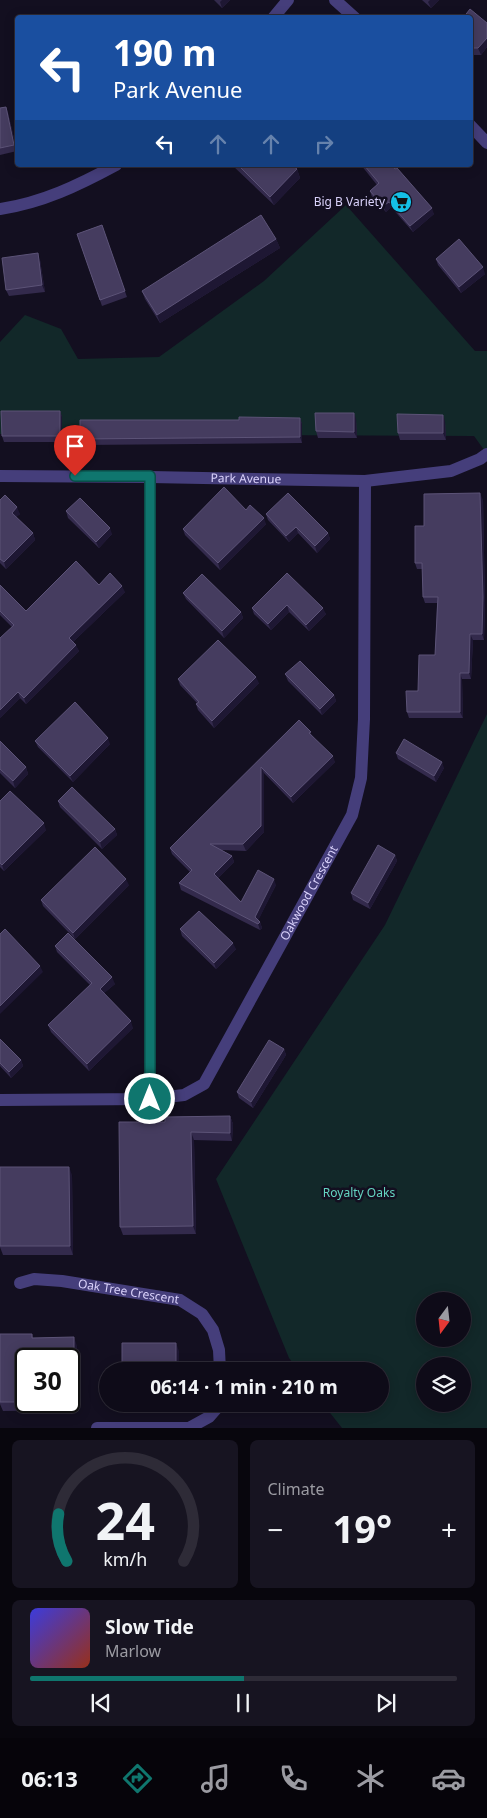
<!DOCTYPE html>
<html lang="en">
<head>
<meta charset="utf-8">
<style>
	:root { --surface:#0e0b18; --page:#171421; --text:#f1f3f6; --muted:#9b9ba2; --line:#2e2b37; --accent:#0f766e }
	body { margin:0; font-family:"Noto Sans",sans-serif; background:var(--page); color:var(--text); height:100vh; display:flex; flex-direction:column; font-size:19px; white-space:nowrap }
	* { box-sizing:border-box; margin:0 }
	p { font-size:16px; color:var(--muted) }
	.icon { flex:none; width:28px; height:28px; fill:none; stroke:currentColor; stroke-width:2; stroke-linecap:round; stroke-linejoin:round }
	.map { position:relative; height:1428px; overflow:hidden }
	.panel { display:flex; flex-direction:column; gap:12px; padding:12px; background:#08060d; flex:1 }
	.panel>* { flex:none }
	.guide { position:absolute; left:15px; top:15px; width:458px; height:152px; border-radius:5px; box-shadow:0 2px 12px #0003,0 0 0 1px var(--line); background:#1a4fa0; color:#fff; overflow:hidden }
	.needle { width:32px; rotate:195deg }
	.fabs { position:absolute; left:416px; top:1292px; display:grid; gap:10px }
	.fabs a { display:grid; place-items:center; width:55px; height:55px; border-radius:50%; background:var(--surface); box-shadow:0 2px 12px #0003,0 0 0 1px var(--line); font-size:25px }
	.speed { position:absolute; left:15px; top:1348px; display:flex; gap:10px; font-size:25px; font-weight:700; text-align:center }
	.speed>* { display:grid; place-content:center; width:65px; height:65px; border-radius:50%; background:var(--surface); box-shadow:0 2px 12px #0003,0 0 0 1px var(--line); line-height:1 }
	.speed .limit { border:2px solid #111; border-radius:8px; background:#fff; color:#111 }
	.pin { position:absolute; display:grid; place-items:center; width:42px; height:42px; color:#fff; margin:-51px -21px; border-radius:50% 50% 50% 0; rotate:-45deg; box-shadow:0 0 5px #0007 }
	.pin .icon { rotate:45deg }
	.me { position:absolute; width:55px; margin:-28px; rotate:0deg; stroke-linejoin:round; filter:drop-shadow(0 0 4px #0008) }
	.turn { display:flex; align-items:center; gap:18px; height:105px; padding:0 15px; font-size:22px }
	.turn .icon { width:65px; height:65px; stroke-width:2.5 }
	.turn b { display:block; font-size:35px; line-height:42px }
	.lanes { display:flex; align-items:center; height:48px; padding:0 15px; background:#0003; justify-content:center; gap:25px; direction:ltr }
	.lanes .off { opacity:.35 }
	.big { font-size:38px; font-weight:700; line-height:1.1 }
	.panel .widget { flex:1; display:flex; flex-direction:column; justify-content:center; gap:8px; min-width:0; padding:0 18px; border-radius:8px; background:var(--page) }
	.panel .dial { align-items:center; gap:0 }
	.dial svg { height:130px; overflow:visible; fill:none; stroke:var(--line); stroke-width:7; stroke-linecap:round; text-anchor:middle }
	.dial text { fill:var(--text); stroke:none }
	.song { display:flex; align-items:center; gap:15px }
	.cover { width:60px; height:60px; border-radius:8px; background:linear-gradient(135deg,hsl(240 70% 55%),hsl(10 70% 35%)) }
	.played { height:5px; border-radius:2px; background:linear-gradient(90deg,var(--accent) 50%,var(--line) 50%) }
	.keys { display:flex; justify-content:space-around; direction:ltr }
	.heat { display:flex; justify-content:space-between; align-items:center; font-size:28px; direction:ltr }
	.panel .tiles { flex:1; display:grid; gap:12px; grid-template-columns:1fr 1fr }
	.widget:last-child { grid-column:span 2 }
	.trip { position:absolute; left:99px; top:1362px; width:290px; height:50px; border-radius:25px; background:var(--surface); box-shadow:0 2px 12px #0003,0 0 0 1px var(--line); font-weight:700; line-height:50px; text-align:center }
	.tabs { display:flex; height:80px; justify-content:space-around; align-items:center; background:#06040a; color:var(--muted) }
	.tabs .icon { width:35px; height:35px }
	.tabs .on { color:var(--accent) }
	.tabs b { font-size:22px; color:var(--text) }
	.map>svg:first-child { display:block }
	.green { fill:#122829; fill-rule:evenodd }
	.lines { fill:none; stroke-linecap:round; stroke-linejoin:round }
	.street { stroke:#453e7b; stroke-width:12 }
	.wall { fill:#332a4c }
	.shaded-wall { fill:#1e1733 }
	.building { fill:#453c5f; stroke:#5c5377; fill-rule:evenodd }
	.route-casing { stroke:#0a4d48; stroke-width:12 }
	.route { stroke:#0f766e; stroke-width:9 }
	.labels { text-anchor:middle; stroke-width:5; stroke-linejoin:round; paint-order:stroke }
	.poi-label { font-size:12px; fill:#dad2fb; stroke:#130f20; text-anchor:end }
	.street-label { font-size:12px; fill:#dad2fb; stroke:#130f20 }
	.park-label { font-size:12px; fill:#64d4c1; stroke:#130f20 }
</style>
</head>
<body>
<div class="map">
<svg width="487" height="1428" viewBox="0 0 487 1428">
	<rect width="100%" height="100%" fill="#130f20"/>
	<path class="green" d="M346 205 475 351H487V454L474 436 0 434V342L25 315 61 329 78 359 159 357 264 281Z
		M487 714V1428H342L323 1404H380V1371H299L289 1358 216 1179 385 925ZM425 1301H462V1339H425ZM425 1366H462V1404H425Z"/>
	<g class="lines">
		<g class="street">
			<path d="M335 0 355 18"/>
			<path d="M273 18 288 0"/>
			<path d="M470 125 487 143"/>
			<path d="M0 209C42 203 79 185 116 165"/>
			<path id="s1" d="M0 476 150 477 365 481 451 471 480 459 487 454"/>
			<path d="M150 1099V477"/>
			<path id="s2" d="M0 1100 150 1099 184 1095 204 1084 352 815 361 778 364 719 365 481"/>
			<path id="s3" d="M20 1283 34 1279 62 1281 180 1300 202 1314 213 1330 219 1350 220 1371"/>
			<path d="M97 1428H189L209 1417 216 1409 217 1404"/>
		</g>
	</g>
	<path class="wall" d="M214 0H230L222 8Z
		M422 0H439L431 8Z
		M470 18 487 23V47L481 55H474L470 51Z
		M6 107 8 113 17 151 0 155V108Z
		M232 165H292L297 169 300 178 274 205Z
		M361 165H392L434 214 413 232 391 207 386 212 372 197 370 191 377 185Z
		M102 225 127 297 102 306 77 234Z
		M276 239 280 248 160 323 145 299 142 291Z
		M436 259 485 274 461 293 438 265Z
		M40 260 45 292 9 296 6 290Z
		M60 411 62 417V442H4L2 436Z
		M300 418 302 424V443L83 445 80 439Z
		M356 419 357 438H318L316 431Z
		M445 421 446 440H400L398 433Z
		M0 500 20 514 16 517 33 533 35 540 6 569 0 563Z
		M483 500 485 603 484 640H473L471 679H462L463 718H409L407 712 435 655 437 603H425L423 597V569H417L415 563 424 526Z
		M246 510 266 524 220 570 185 535 183 529Z
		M66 511 112 534 99 548 68 518Z
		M266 514 328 533 330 539 317 553 298 533 289 542 268 520Z
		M287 573 326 614 309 631 289 612 271 630 254 614 252 608Z
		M0 585 26 611 99 585 125 592 73 642 79 651 26 704 20 698 0 718 12 627 0 615Z
		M183 593 241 612 243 618 224 638 186 599Z
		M285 674 334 695 336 701 322 715 288 681Z
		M178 679 259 683 214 728 198 710 196 704 197 703 180 685Z
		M299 720 335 762 293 803 264 773V832L246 851 222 850 232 856 234 862 218 878 241 902 276 885 258 920 260 922 262 928 260 930 181 890 179 883 190 872 172 854 170 848Z
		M0 741 26 767 28 774 15 788 0 773Z
		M35 741 110 744 73 782 38 747Z
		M396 753 444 768 436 782 398 759Z
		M0 801 46 830 4 871 0 867Z
		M58 801 115 829 117 835 102 849 60 807Z
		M395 855 397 861 370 909 353 900 351 893Z
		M129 885 75 939 43 906 41 900Z
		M180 929 236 949 216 969 182 936Z
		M55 946 115 984 104 993 133 1028 89 1071 51 1032 48 1025 90 985 57 952Z
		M0 1039 21 1060 23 1066 11 1078 0 1066Z
		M284 1049 286 1055 253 1108 239 1098 237 1092Z
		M230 1116 233 1124 232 1141 194 1140 196 1234 123 1235 120 1227 165 1122Z
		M0 1167 72 1175 73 1255H3L0 1247Z
		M0 1334H32L33 1338 77 1346 78 1410 3 1411 0 1404Z
		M123 1404H180V1412H126Z"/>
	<path class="shaded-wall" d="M222 0H230L222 8 220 2Z
		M430 0H439L431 8 428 2Z
		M487 38V47L481 55 478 48Z
		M6 107 8 113 17 151 14 145Z
		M297 169 300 178 274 205 270 197Z
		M389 202 391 207 386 212 383 206Z
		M432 208 434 214 413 232 410 226Z
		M276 239 280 248 160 323 157 315Z
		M38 253 40 260 45 292 42 285Z
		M483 267 485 274 461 293 459 287Z
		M60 411 62 417V442L60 436Z
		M354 413 356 419 357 438 354 432Z
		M443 415 445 421 446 440 443 433Z
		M300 418 302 424V443L300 437Z
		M480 493 483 500 485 603 484 640 482 634Z
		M17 507 20 514 14 519 12 513Z
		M264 518 266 524 220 570 218 563Z
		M296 527 298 533 289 542 286 536Z
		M110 528 112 534 99 548 96 542Z
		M33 533 35 540 6 569 4 562Z
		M328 533 330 539 317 553 315 546Z
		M122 586 125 592 71 644 69 638Z
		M287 605 289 612 271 630 268 624Z
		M323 608 326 614 309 631 306 625Z
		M241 612 243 618 224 638 222 631Z
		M470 634 473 640 471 679 469 673Z
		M76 645 79 651 26 704 24 698Z
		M460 673 462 679 463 718 460 712Z
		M256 677 259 683 214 728 212 721Z
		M18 692 20 698 0 718V710Z
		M334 695 336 701 322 715 320 709Z
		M108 738 110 744 73 782 70 776Z
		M333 756 335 762 293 803 291 797Z
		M442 762 444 768 436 782 434 776Z
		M26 767 28 774 15 788 13 781Z
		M261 767 264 773V832L246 851 243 844Z
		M44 823 46 830 4 871 2 865Z
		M115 829 117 835 102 849 100 842Z
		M395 855 397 861 370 909 368 903Z
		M232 856 234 862 216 880 214 874Z
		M126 879 129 885 75 939 73 933Z
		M274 879 276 885 257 923 255 917Z
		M260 922 262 928 260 930 258 924Z
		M233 943 236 949 216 969 214 963Z
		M40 966 43 972 0 1014V1006Z
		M112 977 115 984 102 995 100 989Z
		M131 1021 133 1028 89 1071 87 1064Z
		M284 1049 286 1055 253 1108 251 1102Z
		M21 1060 23 1066 11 1078 9 1072Z
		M230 1116 233 1124 232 1141 230 1133Z
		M191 1132 194 1140 196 1234 193 1226Z
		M69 1167 72 1175 73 1255 70 1246Z
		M74 1337 77 1346 78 1410 74 1402Z
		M176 1343 179 1351V1371H176Z
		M177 1404H180V1412Z"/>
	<path class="building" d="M470 9 487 23V38L478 48H472L470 47V18H463Z
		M6 107 14 145 0 148V108Z
		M238 165H292L297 169 270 197Z
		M364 165H392L395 169 397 168 432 208 410 226 389 202 383 206 370 191 379 183Z
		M261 215 276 239 157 315 142 291Z
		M102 225 125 291 100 300 77 234Z
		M459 239 483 267 459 287 436 259Z
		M38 253 42 285 6 290 2 258Z
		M1 411H60V436H2Z
		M315 413H354V432L316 431Z
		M397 414 443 415V433H398Z
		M239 417 300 418V437L80 439V420H239Z
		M224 487 246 510 250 505 264 518 218 563 183 529Z
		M288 493 328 533 315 546 296 527 286 536 266 514Z
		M480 493 483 597 482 634H470L469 673H460V712H407L406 691H418L419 655H435L438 597H423L422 563H415V526H424V494Z
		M5 495 17 507 12 513 33 533 4 562 0 559V500Z
		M80 498 110 528 96 542 66 511Z
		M76 561 99 585 110 573 122 586 69 638 76 645 24 698 18 692 0 710V638L14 625 0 611V585L26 611Z
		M287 573 323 608 306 625 287 605 268 624 252 608Z
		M202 574 241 612 222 631 183 593Z
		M218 640 256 677 212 721 196 704 199 702 178 679Z
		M300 661 334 695 320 709 285 674Z
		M75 702 108 738 70 776 35 741Z
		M299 720 311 732 309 733 333 756 291 797 261 767V826L243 844H210L232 856 214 874 241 902 258 870 274 879 255 917 260 922 258 924 179 883 192 870 170 848Z
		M404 739 442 762 434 776 396 753Z
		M0 741 26 767 13 781 0 769Z
		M72 787 115 829 100 842 58 801Z
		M10 791 44 823 2 865 0 863V801Z
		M378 845 395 855 368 903 351 893Z
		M95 847 126 879 73 933 41 900Z
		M199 911 233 943 214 963 180 929Z
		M5 929 40 966 0 1006V934Z
		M68 933 112 977 100 989 131 1021 87 1064 48 1025 92 983 55 946Z
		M0 1039 21 1060 9 1072 0 1063Z
		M269 1040 284 1049 251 1102 237 1092Z
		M230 1116V1133L191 1132 193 1226 120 1227 119 1122H165V1117Z
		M0 1167H69L70 1246H0Z
		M0 1334H32V1338L74 1337V1402H0ZM26 1359H69V1401H26Z
		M122 1343H176V1371H122Z"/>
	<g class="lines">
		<g class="route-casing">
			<path id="route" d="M75 476H150V1099"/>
		</g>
		<use href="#route" class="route"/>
	</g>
	<defs>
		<g id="supermarket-disc" transform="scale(1.125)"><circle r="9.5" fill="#14bfe5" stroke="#130f20"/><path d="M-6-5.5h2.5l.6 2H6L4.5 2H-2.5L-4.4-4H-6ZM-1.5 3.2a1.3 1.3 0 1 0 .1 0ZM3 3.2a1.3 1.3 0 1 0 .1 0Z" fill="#111"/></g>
	</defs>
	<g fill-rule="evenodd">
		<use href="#supermarket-disc" x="401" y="202"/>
	</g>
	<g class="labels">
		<g class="poi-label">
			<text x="385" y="206">Big B Variety</text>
		</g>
		<g class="street-label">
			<text dy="4" stroke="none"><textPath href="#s1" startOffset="246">Park Avenue</textPath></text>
			<text dy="4" stroke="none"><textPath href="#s2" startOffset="425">Oakwood Crescent</textPath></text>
			<text dy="4" stroke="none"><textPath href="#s3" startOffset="110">Oak Tree Crescent</textPath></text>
		</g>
		<g class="park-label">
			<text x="359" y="1197">Royalty Oaks</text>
		</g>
	</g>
</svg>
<div class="fabs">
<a><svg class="needle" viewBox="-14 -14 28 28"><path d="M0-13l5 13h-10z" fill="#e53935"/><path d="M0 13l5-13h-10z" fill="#9b9ba2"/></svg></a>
<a><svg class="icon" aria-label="layers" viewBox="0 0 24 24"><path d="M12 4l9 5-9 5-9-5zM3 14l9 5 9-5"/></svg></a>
</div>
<div class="speed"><div class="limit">30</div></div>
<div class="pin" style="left:75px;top:476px;background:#d93025"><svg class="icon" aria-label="arrive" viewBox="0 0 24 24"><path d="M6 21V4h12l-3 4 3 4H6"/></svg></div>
<svg class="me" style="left:150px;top:1099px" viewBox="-20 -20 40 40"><circle r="17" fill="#0f766e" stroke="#fff" stroke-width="3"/><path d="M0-11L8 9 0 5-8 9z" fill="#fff"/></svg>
<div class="trip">06:14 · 1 min · 210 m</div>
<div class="guide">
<div class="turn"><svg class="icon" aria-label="left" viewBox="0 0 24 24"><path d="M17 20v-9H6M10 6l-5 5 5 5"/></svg><div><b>190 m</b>Park Avenue</div></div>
<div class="lanes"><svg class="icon" aria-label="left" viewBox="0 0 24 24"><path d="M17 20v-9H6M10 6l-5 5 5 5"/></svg><svg class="icon off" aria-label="ahead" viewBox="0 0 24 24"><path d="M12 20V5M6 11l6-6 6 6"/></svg><svg class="icon off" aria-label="ahead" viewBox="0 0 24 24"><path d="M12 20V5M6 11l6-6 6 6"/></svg><svg class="icon off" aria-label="right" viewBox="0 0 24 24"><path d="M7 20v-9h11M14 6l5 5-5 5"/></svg></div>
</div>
</div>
<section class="panel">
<div class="tiles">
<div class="widget dial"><svg viewBox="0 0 100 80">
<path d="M14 69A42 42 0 1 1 86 69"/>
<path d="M14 69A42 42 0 0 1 9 40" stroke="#0f766e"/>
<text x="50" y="56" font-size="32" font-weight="700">24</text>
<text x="50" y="72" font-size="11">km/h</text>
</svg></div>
<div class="widget"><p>Climate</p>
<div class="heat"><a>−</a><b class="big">19°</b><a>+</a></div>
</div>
<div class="widget">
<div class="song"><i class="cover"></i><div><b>Slow Tide</b><p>Marlow</p></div></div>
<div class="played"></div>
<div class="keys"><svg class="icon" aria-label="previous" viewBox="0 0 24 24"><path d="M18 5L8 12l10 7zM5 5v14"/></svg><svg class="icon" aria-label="pause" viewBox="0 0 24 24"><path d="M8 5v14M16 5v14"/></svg><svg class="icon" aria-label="next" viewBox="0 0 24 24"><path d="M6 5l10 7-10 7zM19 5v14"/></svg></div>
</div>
</div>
</section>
<nav class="tabs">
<b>06:13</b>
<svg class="icon on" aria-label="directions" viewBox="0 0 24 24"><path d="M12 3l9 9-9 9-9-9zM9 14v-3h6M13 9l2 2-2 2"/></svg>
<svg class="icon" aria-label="music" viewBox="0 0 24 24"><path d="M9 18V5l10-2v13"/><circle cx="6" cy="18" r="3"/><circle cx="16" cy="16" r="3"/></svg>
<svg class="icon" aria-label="phone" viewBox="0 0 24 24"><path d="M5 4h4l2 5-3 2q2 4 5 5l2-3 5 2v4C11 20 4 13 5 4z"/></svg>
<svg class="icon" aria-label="climate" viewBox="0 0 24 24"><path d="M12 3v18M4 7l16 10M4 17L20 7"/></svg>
<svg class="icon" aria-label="car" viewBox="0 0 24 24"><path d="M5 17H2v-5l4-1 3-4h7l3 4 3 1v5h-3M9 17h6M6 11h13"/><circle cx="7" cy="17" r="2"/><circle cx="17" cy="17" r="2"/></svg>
</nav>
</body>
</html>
